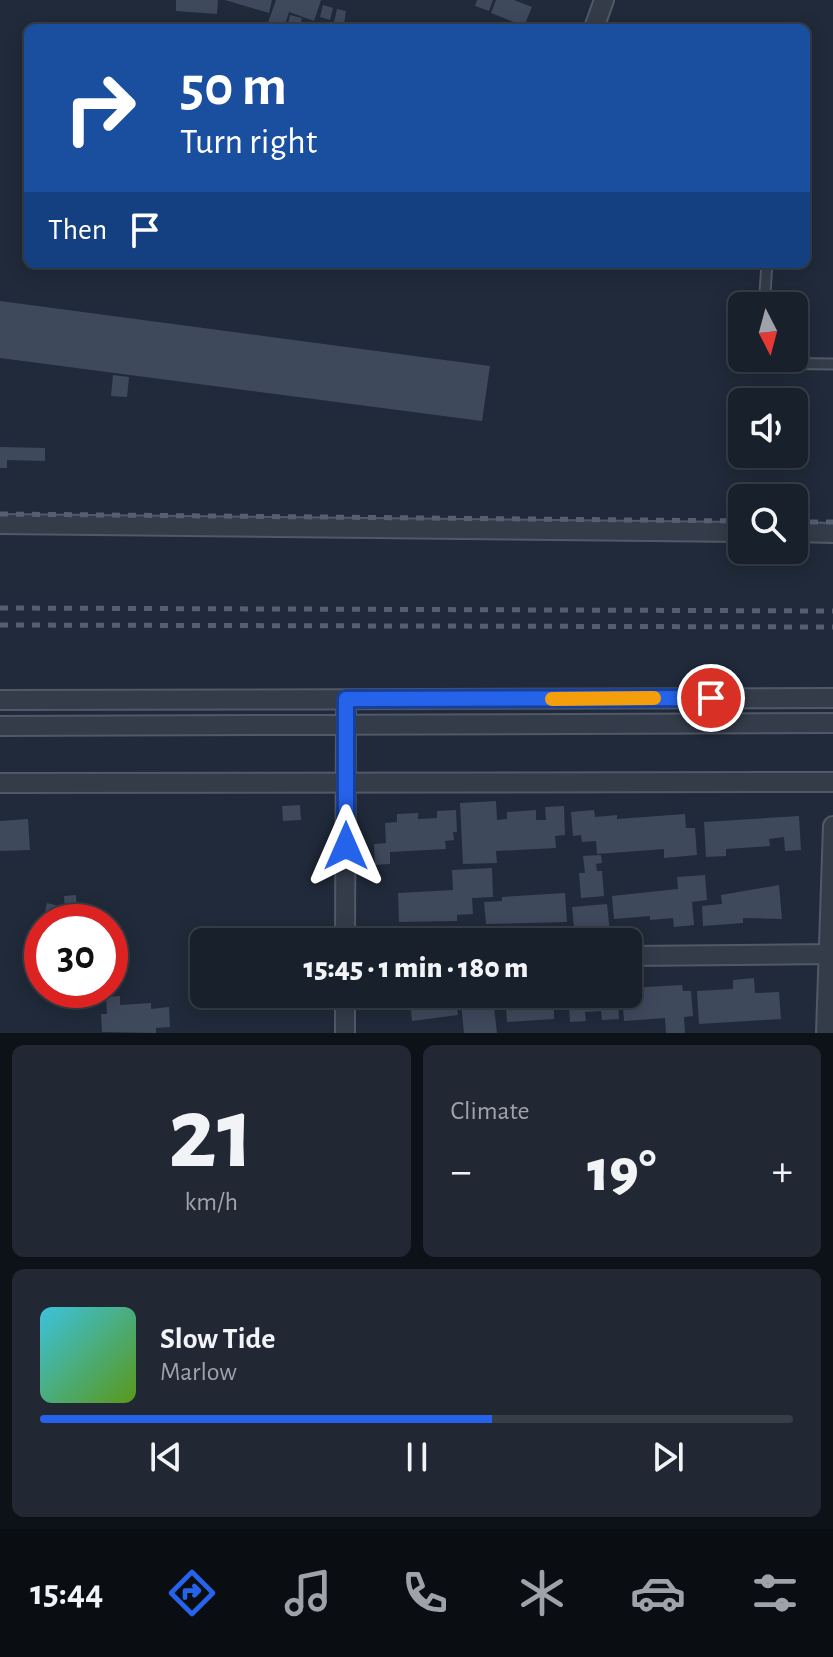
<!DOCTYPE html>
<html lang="en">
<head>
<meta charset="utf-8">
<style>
	:root { --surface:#18202c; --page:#212834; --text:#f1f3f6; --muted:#9fa3a9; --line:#363e48; --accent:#2563eb }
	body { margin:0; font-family:"Alegreya Sans",sans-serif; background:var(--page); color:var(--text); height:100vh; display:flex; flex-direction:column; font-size:30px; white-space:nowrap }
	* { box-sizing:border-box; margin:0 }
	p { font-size:26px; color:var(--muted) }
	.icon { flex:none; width:44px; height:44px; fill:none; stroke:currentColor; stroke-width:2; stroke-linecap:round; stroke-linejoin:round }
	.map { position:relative; height:1033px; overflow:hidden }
	.panel { display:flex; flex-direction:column; gap:12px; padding:12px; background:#0d1218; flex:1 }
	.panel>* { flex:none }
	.top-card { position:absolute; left:24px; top:24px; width:786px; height:244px; border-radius:12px; box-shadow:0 4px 20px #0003,0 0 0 2px var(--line); background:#1a4fa0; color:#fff; overflow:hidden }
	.needle { width:52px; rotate:174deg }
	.fabs { position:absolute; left:728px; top:292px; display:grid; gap:16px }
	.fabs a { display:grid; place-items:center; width:80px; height:80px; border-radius:12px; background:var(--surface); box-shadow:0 4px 20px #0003,0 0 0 2px var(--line); font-size:40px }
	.speed { position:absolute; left:24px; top:904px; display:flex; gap:16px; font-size:40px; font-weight:700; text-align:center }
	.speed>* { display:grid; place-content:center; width:104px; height:104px; border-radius:50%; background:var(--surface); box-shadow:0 4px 20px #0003,0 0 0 2px var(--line); line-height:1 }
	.speed .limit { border:12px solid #d22; background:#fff; color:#111 }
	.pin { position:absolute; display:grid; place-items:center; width:68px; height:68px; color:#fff; margin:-34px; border:4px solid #fff; border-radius:50%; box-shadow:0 2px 8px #0007 }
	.me { position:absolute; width:88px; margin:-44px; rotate:0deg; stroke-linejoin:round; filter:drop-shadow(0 0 6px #0008) }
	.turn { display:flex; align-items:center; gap:28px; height:168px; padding:0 24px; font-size:36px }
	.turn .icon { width:104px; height:104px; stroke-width:2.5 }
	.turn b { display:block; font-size:56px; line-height:68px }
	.then { display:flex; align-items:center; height:76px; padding:0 24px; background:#0003; gap:16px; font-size:30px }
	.big { font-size:60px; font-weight:800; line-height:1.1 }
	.panel .card { flex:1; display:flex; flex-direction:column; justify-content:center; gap:12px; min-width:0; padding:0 28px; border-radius:12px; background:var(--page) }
	.panel .dial { align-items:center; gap:0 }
	.dial b { font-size:104px; line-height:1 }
	.song { display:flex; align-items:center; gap:24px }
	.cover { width:96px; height:96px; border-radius:12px; background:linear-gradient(135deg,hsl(190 70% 55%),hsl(90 70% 35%)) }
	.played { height:8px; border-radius:4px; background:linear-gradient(90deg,var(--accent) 60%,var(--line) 60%) }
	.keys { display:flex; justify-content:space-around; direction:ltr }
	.heat { display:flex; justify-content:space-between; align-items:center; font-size:44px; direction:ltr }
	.panel .tiles { flex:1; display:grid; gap:12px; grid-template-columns:1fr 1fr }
	.card:last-child { grid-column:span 2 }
	.trip { position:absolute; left:190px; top:928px; width:452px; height:80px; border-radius:12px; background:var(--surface); box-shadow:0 4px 20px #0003,0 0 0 2px var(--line); font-weight:800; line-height:80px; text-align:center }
	.tab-bar { display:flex; height:128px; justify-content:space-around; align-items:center; background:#0a0d12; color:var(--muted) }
	.tab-bar .icon { width:56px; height:56px }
	.tab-bar .active { color:var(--accent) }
	.tab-bar b { font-size:36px; color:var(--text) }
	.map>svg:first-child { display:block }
	.building { fill:#3f495c }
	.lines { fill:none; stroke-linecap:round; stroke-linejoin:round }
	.service-casing { stroke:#515968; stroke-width:13 }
	.minor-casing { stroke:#515968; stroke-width:22 }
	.service { stroke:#343c4a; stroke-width:9 }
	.minor { stroke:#343c4a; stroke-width:18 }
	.rail { stroke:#555f71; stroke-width:5; stroke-dasharray:8 8; stroke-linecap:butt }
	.route-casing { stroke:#184099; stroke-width:20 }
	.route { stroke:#2563eb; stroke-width:14 }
	.slow { stroke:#f59e0b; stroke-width:14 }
</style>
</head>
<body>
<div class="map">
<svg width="833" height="1033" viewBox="0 0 833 1033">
	<rect width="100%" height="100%" fill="#202a3a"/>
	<path class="building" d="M176 0H218L217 14 176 11Z
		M225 0H272L269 13Z
		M276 0H321L314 21 289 12 284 28H266Z
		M477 0H493L489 11 475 6Z
		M496 0H514L532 7 524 26 491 13Z
		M323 5 333 8 330 20 320 17Z
		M337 9 346 11 344 24 334 22Z
		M290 15 302 18 301 22 311 25 310 28H297L293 24 292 28H287Z
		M0 301 490 366 482 421 0 358Z
		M113 375 129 377 127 397 111 396Z
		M0 447 45 448V461L7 460V468H0Z
		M496 801 497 820 507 819V812L536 810V820H546L545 807 564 806 565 835 555 836 556 848 496 851 497 863 463 864 460 803Z
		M300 805 301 820 283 821 282 806Z
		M456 810 457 832H453L454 840 445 841 446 849 390 852V864L375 865 374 844 386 843 385 823 397 822V814L418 813V819L437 818V811Z
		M594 810 595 817 617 815V819L685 814 686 828H695L697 855 664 858V849L597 854 596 841 582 842 581 835 573 836 571 812Z
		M799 816 801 850 785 851 784 837 769 839 770 846 726 849V856L706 857 704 822Z
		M28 819 30 850 0 851V821Z
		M601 855 602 863 596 864 597 871H602L604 896 581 898 579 873H585L583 856Z
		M492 868 493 897 472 898 473 914 457 915V921L399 922 398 893 453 890 452 870Z
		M705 875 707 900 692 902 694 925 674 927 673 918 650 920V916L614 919 612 896 678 889 677 877Z
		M779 885 782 919 743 918V923L703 926 702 906 722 904 721 895Z
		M565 893 567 922 486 924 484 902 502 901V897Z
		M76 895 77 913 65 914 64 896Z
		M47 903 59 906 55 922 43 921Z
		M607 904 610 933 575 936 572 907Z
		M754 978 755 993 779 992 781 1019 699 1024 697 991 733 989V980Z
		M682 985 683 991H691L693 1016 684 1017 685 1033H666L665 1018 624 1021 622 994H628V988Z
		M404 994H455L458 1015 412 1021 410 1001 405 1002Z
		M460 994H482L484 1008 494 1007 497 1033H464Z
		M505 994H564L565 1009 554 1010V1019L507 1022Z
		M568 994H618L619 1019 602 1020 601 1011 585 1012 586 1021 570 1022Z
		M120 996V1005L151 1003V1009L169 1007 170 1027 156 1028V1033L102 1032 101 1014H107L106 997Z"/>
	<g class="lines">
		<g class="service-casing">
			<path id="service" d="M764 306 767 264
				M761 358V363L833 364"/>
		</g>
		<g class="minor-casing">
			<path id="minor" d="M594 28 604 0
				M0 524 742 532
				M794 532 833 533
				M0 700 833 698
				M0 726 833 723
				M0 783 833 782
				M345 942 346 713
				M628 956 829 954
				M345 1033V994
				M826 1033 833 826"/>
		</g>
		<use href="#service" class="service"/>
		<use href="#minor" class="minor"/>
		<path class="rail" d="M0 514 742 521
			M794 522H833
			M0 608 833 611
			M0 625 833 627"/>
	</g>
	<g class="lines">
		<g class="route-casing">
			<path id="route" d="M346 846V699L711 698"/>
		</g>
		<use href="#route" class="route"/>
		<path class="slow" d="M552 699 654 698"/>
	</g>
</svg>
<div class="fabs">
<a><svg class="needle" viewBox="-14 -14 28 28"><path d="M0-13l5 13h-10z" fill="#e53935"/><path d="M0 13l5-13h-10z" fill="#9fa3a9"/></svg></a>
<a><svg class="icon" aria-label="sound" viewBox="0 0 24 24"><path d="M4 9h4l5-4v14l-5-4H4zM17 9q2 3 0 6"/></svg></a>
<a><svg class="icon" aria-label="search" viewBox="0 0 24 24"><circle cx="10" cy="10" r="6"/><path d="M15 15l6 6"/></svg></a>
</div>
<div class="speed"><div class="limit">30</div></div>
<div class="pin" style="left:711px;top:698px;background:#d93025"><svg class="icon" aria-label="arrive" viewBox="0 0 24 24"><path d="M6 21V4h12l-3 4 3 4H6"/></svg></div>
<svg class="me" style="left:346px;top:846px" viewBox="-20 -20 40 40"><path d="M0-17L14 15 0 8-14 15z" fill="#2563eb" stroke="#fff" stroke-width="4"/></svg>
<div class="trip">15:45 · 1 min · 180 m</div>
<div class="top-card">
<div class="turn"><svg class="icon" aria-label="right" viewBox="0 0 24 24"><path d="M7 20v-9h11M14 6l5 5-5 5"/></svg><div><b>50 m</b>Turn right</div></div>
<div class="then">Then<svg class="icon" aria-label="arrive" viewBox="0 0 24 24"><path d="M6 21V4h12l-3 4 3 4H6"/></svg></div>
</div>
</div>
<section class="panel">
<div class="tiles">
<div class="card dial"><b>21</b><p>km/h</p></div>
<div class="card"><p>Climate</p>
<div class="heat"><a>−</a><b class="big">19°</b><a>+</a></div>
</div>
<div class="card">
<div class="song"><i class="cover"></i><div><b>Slow Tide</b><p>Marlow</p></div></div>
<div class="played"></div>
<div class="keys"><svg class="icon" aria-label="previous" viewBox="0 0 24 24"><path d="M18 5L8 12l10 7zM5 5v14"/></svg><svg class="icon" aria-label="pause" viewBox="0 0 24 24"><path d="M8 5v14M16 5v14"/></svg><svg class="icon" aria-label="next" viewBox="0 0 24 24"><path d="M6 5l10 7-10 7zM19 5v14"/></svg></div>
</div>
</div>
</section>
<nav class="tab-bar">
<b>15:44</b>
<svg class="icon active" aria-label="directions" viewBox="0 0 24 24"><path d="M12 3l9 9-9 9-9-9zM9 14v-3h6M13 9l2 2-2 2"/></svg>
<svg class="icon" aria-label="music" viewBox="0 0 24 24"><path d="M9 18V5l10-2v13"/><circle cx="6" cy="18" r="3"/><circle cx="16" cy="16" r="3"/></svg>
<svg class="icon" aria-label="phone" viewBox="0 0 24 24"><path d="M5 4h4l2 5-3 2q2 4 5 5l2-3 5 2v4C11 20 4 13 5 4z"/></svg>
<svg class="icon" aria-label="climate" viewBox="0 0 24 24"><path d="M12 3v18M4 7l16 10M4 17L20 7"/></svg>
<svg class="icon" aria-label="car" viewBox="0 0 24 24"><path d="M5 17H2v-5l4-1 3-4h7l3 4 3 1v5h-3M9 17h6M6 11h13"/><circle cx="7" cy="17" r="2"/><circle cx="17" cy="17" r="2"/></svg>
<svg class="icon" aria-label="filters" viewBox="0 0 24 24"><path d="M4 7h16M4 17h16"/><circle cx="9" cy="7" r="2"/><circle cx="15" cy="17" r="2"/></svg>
</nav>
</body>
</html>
